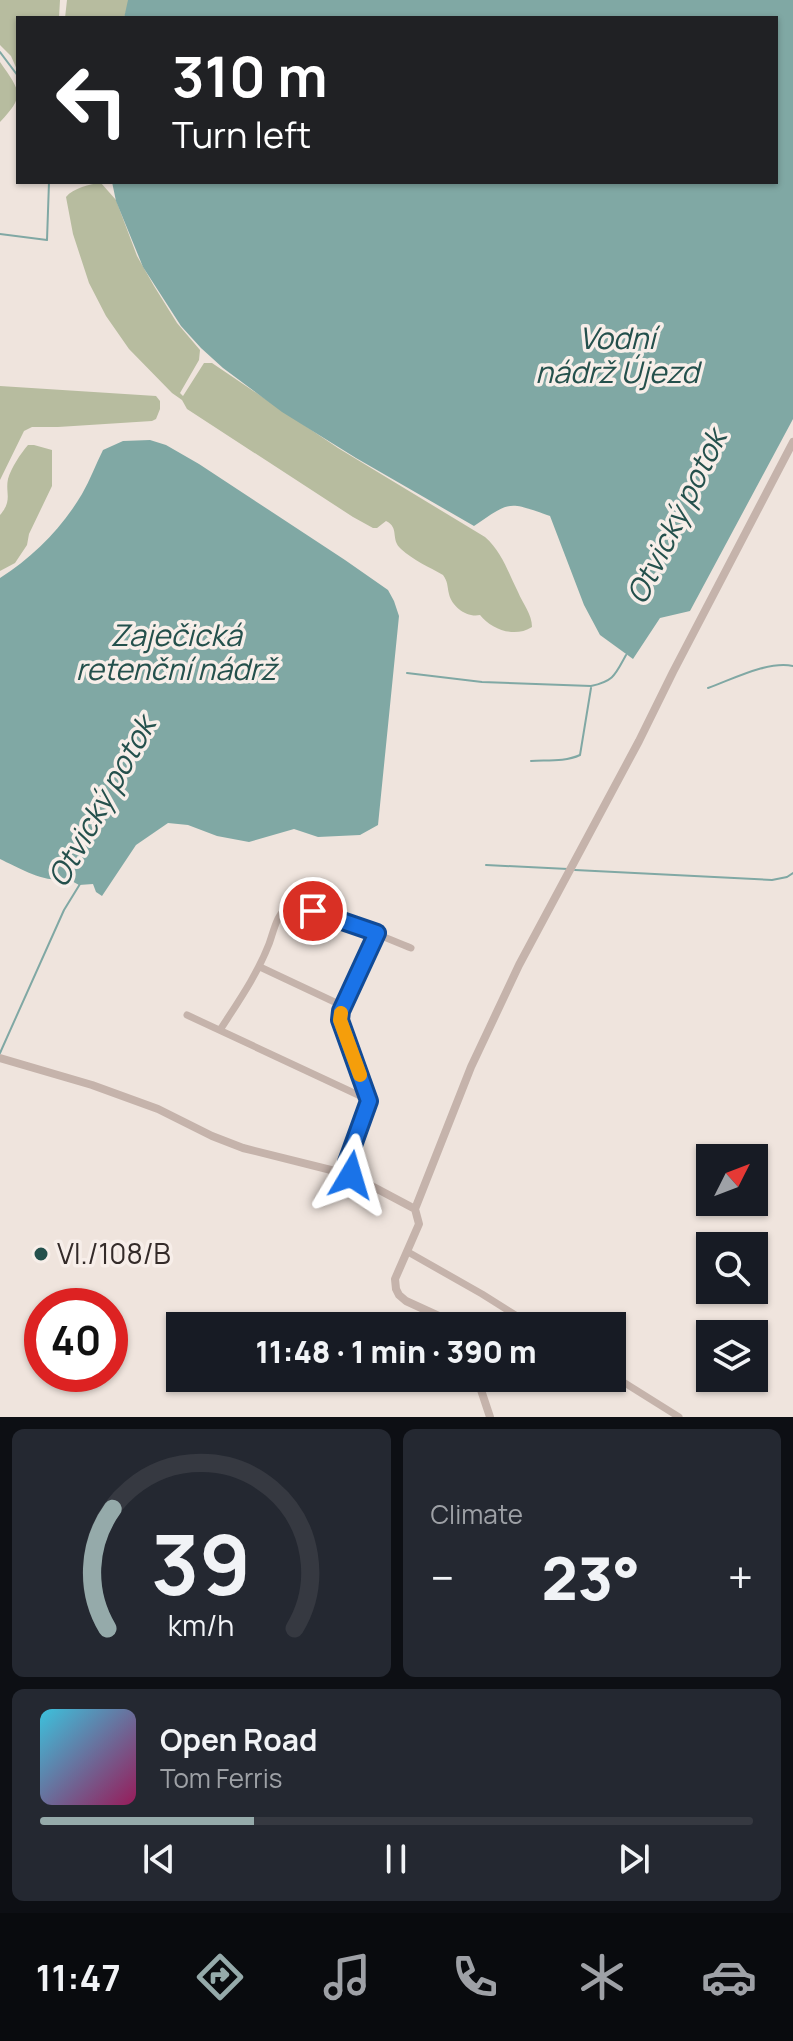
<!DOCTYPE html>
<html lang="en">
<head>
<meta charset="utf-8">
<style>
	:root { --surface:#171b24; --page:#242831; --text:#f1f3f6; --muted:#9ea1a6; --line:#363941; --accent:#95aaaa }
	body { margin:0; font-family:Manrope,sans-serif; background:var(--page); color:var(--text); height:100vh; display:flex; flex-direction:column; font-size:30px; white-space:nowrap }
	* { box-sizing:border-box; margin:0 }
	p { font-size:26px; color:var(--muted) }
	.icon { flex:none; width:44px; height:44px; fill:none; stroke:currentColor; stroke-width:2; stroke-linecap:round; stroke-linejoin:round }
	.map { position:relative; height:1417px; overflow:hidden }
	.panel { display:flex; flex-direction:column; gap:12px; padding:12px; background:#0d0f14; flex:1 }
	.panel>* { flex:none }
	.guide { position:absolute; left:16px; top:16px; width:762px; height:168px; border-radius:0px; box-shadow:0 2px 6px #0004; background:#202124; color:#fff; overflow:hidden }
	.needle { width:52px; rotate:48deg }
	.controls { position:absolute; left:696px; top:1144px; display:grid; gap:16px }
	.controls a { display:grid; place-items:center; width:72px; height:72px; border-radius:0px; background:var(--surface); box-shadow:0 2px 6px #0004; font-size:40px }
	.speed { position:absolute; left:24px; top:1288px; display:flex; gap:16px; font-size:40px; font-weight:700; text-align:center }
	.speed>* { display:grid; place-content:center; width:104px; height:104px; border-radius:50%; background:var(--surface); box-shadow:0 2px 6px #0004; line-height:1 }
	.speed .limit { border:12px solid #d22; background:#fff; color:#111 }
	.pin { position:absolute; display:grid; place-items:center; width:68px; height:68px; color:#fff; margin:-34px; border:4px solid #fff; border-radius:50%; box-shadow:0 2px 8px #0007 }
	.me { position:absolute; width:88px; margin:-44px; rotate:7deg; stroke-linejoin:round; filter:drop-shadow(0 0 6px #0008) }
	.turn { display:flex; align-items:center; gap:28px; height:168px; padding:0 24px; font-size:36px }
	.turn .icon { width:104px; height:104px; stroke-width:2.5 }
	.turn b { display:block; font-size:56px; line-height:68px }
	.big { font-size:60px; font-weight:800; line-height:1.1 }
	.panel .widget { flex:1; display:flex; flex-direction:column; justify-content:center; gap:12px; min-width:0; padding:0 28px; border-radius:12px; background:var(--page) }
	.panel .dial { align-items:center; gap:0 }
	.dial svg { height:208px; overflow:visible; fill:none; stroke:var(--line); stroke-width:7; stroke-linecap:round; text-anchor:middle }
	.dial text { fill:var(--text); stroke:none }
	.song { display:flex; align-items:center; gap:24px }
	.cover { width:96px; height:96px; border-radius:12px; background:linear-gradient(135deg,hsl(190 70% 55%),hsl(330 70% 35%)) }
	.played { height:8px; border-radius:4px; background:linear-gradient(90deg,var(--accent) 30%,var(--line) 30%) }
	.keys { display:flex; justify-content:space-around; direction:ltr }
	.heat { display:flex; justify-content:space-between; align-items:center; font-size:44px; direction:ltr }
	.panel .tiles { flex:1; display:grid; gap:12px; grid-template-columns:1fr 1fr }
	.widget:last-child { grid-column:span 2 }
	.trip { position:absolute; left:166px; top:1312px; width:460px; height:80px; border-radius:0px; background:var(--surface); box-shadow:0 2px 6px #0004; font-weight:800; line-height:80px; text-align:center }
	.tabs { display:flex; height:128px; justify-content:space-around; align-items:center; background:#090b0e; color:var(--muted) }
	.tabs .icon { width:56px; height:56px }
	.tabs .selected { color:var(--accent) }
	.tabs b { font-size:36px; color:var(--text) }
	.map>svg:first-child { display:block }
	.green { fill:#b7bc9f }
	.water { fill:#80a8a4 }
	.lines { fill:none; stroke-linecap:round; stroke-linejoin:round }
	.stream { stroke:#80a8a4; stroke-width:2 }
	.minor { stroke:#c5b3ab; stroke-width:7 }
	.tertiary { stroke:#c5b3ab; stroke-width:8 }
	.route-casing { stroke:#114b97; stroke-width:20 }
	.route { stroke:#1a73e8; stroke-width:14 }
	.slow { stroke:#f59e0b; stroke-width:14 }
	.poi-dot { fill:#24504c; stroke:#f7eee9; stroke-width:3 }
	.labels { text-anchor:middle; stroke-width:7; stroke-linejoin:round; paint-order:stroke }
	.poi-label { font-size:28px; fill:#342b29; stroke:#f7eee9; text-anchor:start }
	.water-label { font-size:30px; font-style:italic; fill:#24504c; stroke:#f7eee9 }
</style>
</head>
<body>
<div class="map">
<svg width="793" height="1417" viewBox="0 0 793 1417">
	<rect width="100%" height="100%" fill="#efe4dd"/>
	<path class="green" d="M0 0H60L59 18H18V72L11 56 0 45Z
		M67 0H128L129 2 124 18H65Z
		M0 62C20 91 26 95 0 122Z
		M101 183 116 200 137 256 154 286 177 323 200 350 199 360 180 393 183 396 204 363H212L338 448 485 537C502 552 508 572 518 592 523 604 532 614 532 627 515 638 492 630 480 615 467 618 452 607 449 594 447 585 448 582 443 575 429 567 413 560 401 549 390 539 400 528 386 521L377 528H373L353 517 187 409 182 400 172 393 129 349 106 316 89 283 73 234 66 197C73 188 90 184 101 183Z
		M0 386 156 396 160 401V409L156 419 152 421 58 427H32L24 431 0 480Z
		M28 445H34L52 450V486L29 534 27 545 15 563 0 571V515C13 500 5 493 8 479 11 468 21 453 28 445Z"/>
	<path class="water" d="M128 0H793V419L690 611 660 618 633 659 600 635 584 605 550 516C507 501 511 501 474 526L356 458 282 412 223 368 201 348 181 326 143 267 116 201 112 182H776V18H124Z
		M150 440 166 445 199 464 345 560 388 590 394 601 399 616 378 825 360 835 318 837 294 829 249 842 217 836 188 825 168 823 136 845 102 896 96 892 93 884 79 885 68 879C46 884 19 868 0 859V578C33 557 62 528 82 494 90 480 96 464 103 450L123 441Z"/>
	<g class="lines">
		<path class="stream" d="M0 52 18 76
			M0 234 47 240 49 182
			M407 673 482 682 591 686C614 681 615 675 626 655
			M708 688C731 680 769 660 793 666
			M531 761C547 760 565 762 580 755L591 688
			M486 865 568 869
			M575 870 772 880 787 877 793 873
			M0 1053 64 910 80 884"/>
		<path class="minor" d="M260 967 343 1006
			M187 1015 369 1100
			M220 1030C238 1002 257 975 269 944 273 934 277 911 289 907 303 901 392 941 411 948
			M348 1174 347 1162 369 1101 340 1020 341 1011 377 933
			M408 1252 482 1294 533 1326
			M612 1375 679 1417"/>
		<path class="tertiary" d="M0 1058 92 1085 158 1109 212 1136 243 1148 351 1175 415 1209
			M454 1326 441 1317 406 1301 399 1295 396 1289 395 1279 419 1224 415 1209 471 1067 519 965 639 741 673 672 793 442
			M477 1378 490 1417"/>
	</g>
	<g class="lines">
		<g class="route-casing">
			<path id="route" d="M313 911 377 933 341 1011 340 1020 369 1101 347 1162 348 1174 351 1175"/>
		</g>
		<use href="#route" class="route"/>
		<path class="slow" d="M341 1013 340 1020 360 1075"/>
	</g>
	<circle class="poi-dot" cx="41" cy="1254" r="8"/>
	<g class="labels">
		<g class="poi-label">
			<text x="57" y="1264">VI./108/B</text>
		</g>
		<g class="water-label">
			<text x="617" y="349">Vodní<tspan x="617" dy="34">nádrž Újezd</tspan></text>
			<text transform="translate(677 517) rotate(-64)" y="10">Otvický potok</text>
			<text x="176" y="646">Zaječická<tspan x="176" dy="34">retenční nádrž</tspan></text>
			<text transform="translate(102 802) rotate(-61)" y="10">Otvický potok</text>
		</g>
	</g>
</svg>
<div class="controls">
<a><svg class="needle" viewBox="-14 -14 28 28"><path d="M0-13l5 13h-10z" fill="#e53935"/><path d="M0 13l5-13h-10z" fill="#9ea1a6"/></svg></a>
<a><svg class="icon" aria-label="search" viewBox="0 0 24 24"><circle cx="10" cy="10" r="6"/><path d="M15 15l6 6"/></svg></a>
<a><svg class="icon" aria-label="layers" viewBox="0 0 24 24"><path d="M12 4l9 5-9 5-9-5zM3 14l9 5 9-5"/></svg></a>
</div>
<div class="speed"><div class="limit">40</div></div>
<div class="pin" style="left:313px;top:911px;background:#d93025"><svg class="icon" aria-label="arrive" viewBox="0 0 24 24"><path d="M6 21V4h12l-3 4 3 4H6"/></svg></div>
<svg class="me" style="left:351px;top:1175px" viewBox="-20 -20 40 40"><path d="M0-17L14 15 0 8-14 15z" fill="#1a73e8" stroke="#fff" stroke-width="4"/></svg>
<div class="trip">11:48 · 1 min · 390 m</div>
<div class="guide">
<div class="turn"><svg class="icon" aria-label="left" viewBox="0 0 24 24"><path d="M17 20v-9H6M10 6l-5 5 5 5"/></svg><div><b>310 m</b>Turn left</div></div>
</div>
</div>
<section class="panel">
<div class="tiles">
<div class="widget dial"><svg viewBox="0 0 100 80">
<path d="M14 69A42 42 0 1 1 86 69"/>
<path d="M14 69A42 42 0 0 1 16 23" stroke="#95aaaa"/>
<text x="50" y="56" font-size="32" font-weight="700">39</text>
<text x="50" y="72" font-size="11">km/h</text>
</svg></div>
<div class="widget"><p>Climate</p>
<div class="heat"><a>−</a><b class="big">23°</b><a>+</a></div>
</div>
<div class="widget">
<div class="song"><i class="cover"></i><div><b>Open Road</b><p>Tom Ferris</p></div></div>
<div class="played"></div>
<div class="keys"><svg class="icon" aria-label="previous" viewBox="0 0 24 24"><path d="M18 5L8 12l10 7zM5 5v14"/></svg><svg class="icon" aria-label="pause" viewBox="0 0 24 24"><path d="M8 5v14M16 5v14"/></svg><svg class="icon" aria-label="next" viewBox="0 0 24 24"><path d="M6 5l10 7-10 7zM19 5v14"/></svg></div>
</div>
</div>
</section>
<nav class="tabs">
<b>11:47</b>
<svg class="icon selected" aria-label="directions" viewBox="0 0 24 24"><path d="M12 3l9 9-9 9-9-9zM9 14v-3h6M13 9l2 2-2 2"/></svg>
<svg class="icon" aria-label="music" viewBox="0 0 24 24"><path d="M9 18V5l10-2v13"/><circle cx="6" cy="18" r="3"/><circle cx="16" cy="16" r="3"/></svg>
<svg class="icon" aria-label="phone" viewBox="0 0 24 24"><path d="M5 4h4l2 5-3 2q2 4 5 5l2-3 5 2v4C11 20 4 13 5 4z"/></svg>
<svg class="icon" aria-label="climate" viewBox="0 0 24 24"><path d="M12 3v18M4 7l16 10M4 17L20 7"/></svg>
<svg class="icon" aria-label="car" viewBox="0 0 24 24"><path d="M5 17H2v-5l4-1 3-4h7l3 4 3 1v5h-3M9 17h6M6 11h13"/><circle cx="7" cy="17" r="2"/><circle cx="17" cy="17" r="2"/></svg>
</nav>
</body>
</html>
